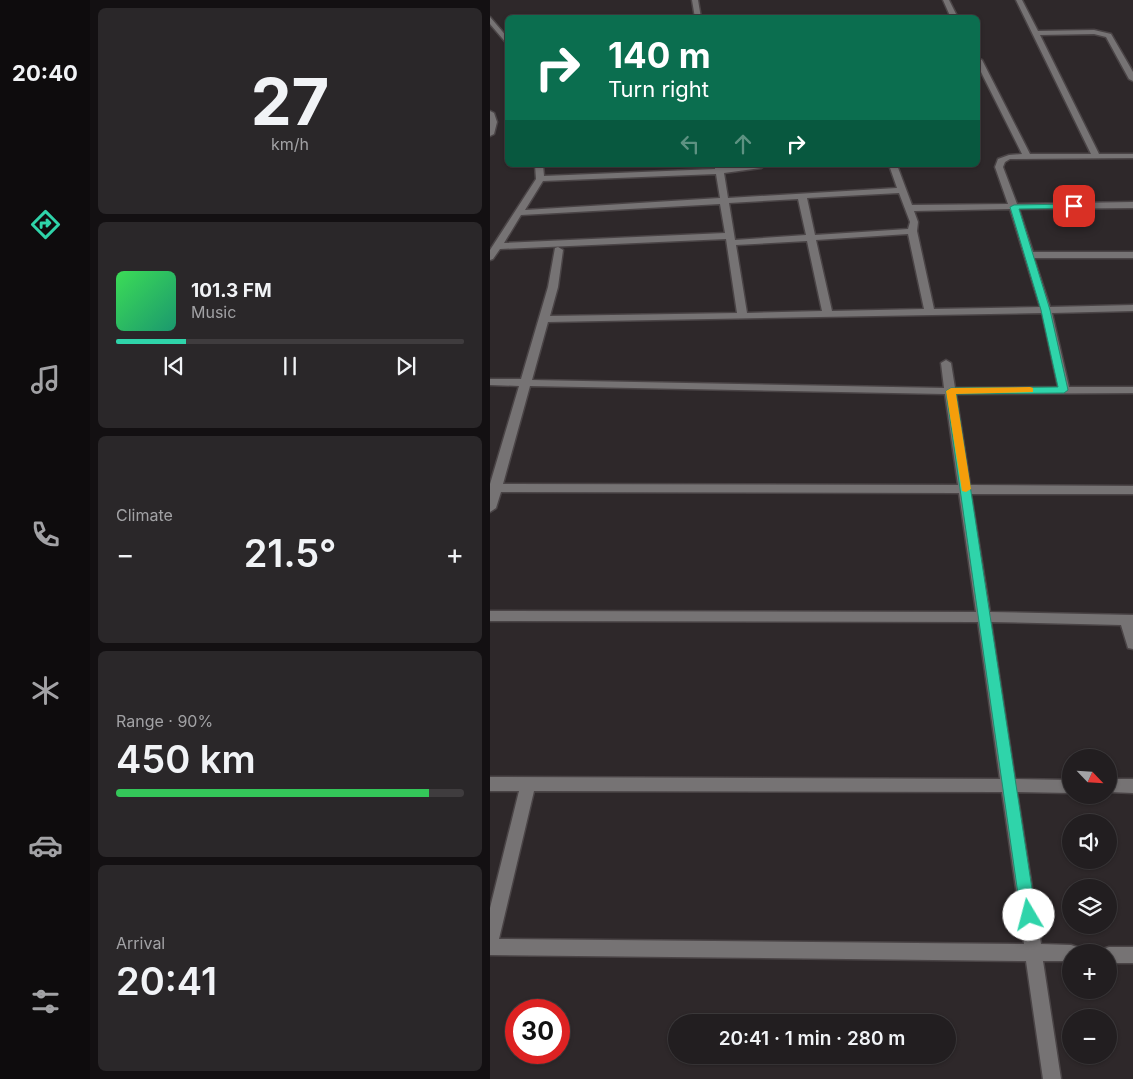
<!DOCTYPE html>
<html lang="en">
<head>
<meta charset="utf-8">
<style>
	:root { --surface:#221e20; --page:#2a2729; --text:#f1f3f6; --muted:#a2a2a5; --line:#3f3c3e; --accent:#2fd4aa }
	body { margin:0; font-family:Inter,sans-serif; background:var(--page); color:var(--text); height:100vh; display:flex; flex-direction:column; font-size:19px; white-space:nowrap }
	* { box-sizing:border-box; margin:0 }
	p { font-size:16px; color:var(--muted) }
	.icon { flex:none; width:28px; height:28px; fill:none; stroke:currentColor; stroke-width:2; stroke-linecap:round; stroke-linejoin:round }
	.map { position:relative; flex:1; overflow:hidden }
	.drawer { display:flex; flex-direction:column; gap:8px; padding:8px; background:#131012; width:400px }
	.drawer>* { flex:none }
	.guide { position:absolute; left:15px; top:15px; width:475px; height:152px; border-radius:8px; box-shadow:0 1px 4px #0004,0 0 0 1px var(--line); background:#0b6e4f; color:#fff; overflow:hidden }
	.needle { width:32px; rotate:115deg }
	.tools { position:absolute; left:572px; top:749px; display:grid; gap:10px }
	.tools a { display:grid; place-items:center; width:55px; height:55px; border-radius:50%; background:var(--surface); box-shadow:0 1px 4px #0004,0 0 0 1px var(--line); font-size:25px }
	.speed { position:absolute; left:15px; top:999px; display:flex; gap:10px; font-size:25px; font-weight:700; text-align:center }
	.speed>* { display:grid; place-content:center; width:65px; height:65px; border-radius:50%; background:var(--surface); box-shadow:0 1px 4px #0004,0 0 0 1px var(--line); line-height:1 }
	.speed .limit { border:8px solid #d22; background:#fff; color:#111 }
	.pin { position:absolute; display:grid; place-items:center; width:42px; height:42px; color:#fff; margin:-21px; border-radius:10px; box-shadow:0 2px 8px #0006 }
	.me { position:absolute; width:55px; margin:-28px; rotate:352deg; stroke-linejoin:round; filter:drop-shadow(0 0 4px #0008) }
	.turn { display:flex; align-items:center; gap:18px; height:105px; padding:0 20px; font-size:22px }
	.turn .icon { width:65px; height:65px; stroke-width:2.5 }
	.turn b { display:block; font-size:35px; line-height:42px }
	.lanes { display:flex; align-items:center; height:48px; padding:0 20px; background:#0003; justify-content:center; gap:25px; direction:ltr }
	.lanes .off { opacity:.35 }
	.big { font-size:38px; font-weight:600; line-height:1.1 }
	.drawer .card { flex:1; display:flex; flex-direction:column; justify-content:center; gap:8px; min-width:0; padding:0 18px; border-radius:8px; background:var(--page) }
	.drawer .dial { align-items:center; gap:0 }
	.dial b { font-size:65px; line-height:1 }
	.song { display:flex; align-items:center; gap:15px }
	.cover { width:60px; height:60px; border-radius:8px; background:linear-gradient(135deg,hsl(130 70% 55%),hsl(160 70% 35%)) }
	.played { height:5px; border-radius:2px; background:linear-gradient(90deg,var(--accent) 20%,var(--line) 20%) }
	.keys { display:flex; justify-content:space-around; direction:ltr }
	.heat { display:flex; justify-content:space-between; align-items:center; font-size:28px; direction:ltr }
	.charge { height:8px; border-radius:4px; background:linear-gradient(90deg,#34c759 90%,var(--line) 0) }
	.trip { position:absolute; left:178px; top:1014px; width:288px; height:50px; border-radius:25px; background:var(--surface); box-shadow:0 1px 4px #0004,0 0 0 1px var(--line); font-weight:600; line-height:50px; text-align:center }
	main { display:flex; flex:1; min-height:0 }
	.menu { display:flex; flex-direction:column; width:90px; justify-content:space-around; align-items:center; background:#0e0c0d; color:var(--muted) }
	.menu .icon { width:35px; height:35px }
	.menu .on { color:var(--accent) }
	.menu b { font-size:22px; color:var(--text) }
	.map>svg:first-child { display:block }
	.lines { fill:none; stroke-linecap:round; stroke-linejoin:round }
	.minor-casing { stroke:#4a4446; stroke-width:3 }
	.minor { fill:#767374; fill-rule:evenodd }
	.route { fill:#2fd4aa; stroke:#1f8a6e }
	.slow { fill:#f59e0b }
</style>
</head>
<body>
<main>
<nav class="menu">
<b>20:40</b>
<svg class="icon on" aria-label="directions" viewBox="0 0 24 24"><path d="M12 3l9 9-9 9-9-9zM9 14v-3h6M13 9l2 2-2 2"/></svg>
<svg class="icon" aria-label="music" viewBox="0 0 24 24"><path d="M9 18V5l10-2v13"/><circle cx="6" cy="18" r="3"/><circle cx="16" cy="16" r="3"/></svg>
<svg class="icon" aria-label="phone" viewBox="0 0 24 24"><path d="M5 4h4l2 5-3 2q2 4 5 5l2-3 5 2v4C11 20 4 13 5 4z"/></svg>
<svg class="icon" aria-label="climate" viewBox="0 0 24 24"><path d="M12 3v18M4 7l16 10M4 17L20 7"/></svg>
<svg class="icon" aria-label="car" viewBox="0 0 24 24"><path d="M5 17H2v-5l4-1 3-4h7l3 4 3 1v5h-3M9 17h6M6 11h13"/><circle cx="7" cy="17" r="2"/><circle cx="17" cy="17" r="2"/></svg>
<svg class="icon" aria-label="filters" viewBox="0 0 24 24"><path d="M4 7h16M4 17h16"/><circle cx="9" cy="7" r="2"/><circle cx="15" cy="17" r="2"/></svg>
</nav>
<section class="drawer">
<div class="card dial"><b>27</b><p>km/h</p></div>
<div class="card">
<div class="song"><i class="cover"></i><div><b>101.3 FM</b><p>Music</p></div></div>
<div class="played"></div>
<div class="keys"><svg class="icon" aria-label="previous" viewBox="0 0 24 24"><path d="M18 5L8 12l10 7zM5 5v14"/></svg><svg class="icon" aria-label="pause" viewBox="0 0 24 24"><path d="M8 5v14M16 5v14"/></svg><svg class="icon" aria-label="next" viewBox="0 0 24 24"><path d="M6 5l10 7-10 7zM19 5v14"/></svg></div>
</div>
<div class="card"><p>Climate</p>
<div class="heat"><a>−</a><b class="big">21.5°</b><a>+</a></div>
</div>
<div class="card"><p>Range · 90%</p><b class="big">450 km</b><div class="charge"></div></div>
<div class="card"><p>Arrival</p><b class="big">20:41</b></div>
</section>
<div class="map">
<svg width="643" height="1079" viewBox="0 0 643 1079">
	<rect width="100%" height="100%" fill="#2e282a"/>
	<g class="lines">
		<g class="minor-casing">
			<path id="minor" d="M202 0H208L211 18H205Z
				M453 0H459L468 18H461Z
				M526 0H532L548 31 604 30 621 34 643 72V81L639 79 616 37 604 34 550 35 609 154H643V158L520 159 515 162 513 167 527 204 643 202V208L529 209 543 252H643V258H544L560 307 643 305V311L562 313 579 387H643V393L466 394 480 485 643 486V494H481L500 612 643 615V649L638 648 631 625 501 622 525 779 581 780V793L527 792 551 944 581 945 587 947 589 952H581V961H553L571 1079H553L536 961 0 955V908L29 791H0V777L510 779 488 622 0 621V611L486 612 469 493 11 492 6 508 0 512V484L29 386 0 385V379H31L58 287 65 248 68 247 73 250 68 287 60 316 247 313 236 239 10 249 3 259 0 260V250L46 179 45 165H53L54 176 225 169V165H233L234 168 275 165 271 168 234 173 238 198 407 188 399 165H407L422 205 518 204 505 167 508 159 519 155 532 154 488 66V58L492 60 540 154H601ZM226 174 230 198 35 210 53 181ZM409 193 420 222 418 229 325 235 317 198ZM308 199 316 235 245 240 239 203ZM230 204 235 233 14 243 31 215ZM520 209 550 307 444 309 427 231 428 222 424 211ZM418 234 434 309 342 311 326 240ZM317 241 332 311 257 313 246 245ZM552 313 568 387 465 388 461 363 456 360 451 363 454 388 42 380 58 322ZM40 386 455 394 468 485 13 484ZM44 791 512 792 534 944 9 939Z
				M0 17 18 38V45L0 24Z
				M0 111 4 113 7 122 4 134 0 136Z
				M619 779H643V793L619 792Z
				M619 947H643V963H619V952H612L613 949Z"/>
		</g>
		<use href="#minor" class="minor"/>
	</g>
	<path class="route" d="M584 204 588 206 587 208 529 209 560 310 578 390 574 393 466 394 546 915 544 920 539 922 534 920 531 915 456 391 461 388 568 387 551 310 520 207 524 205Z"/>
	<path class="slow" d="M540 387 543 388V392L466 394 481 489 476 492 472 491 456 391 461 388Z"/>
</svg>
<div class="tools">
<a><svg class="needle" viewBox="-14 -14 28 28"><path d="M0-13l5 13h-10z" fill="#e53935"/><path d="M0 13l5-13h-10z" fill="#a2a2a5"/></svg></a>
<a><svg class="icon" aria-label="sound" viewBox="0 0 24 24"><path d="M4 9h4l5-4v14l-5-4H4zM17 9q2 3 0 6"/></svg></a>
<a><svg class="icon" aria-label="layers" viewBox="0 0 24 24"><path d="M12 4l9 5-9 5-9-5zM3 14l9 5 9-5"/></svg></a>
<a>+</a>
<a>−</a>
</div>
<div class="speed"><div class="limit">30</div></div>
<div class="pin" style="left:584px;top:206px;background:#d93025"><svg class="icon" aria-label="arrive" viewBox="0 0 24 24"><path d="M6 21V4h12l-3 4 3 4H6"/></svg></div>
<svg class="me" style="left:539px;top:915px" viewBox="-20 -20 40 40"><circle r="19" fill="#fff"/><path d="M0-13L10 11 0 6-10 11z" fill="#2fd4aa"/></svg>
<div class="trip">20:41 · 1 min · 280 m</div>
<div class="guide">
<div class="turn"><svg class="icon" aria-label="right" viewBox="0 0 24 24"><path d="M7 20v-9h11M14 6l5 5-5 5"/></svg><div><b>140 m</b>Turn right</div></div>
<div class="lanes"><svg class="icon off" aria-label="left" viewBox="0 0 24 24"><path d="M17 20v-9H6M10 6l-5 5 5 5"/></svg><svg class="icon off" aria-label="ahead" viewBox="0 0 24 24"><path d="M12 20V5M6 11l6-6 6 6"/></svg><svg class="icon" aria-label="right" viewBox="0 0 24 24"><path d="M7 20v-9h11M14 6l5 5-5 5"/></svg></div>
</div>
</div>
</main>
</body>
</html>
